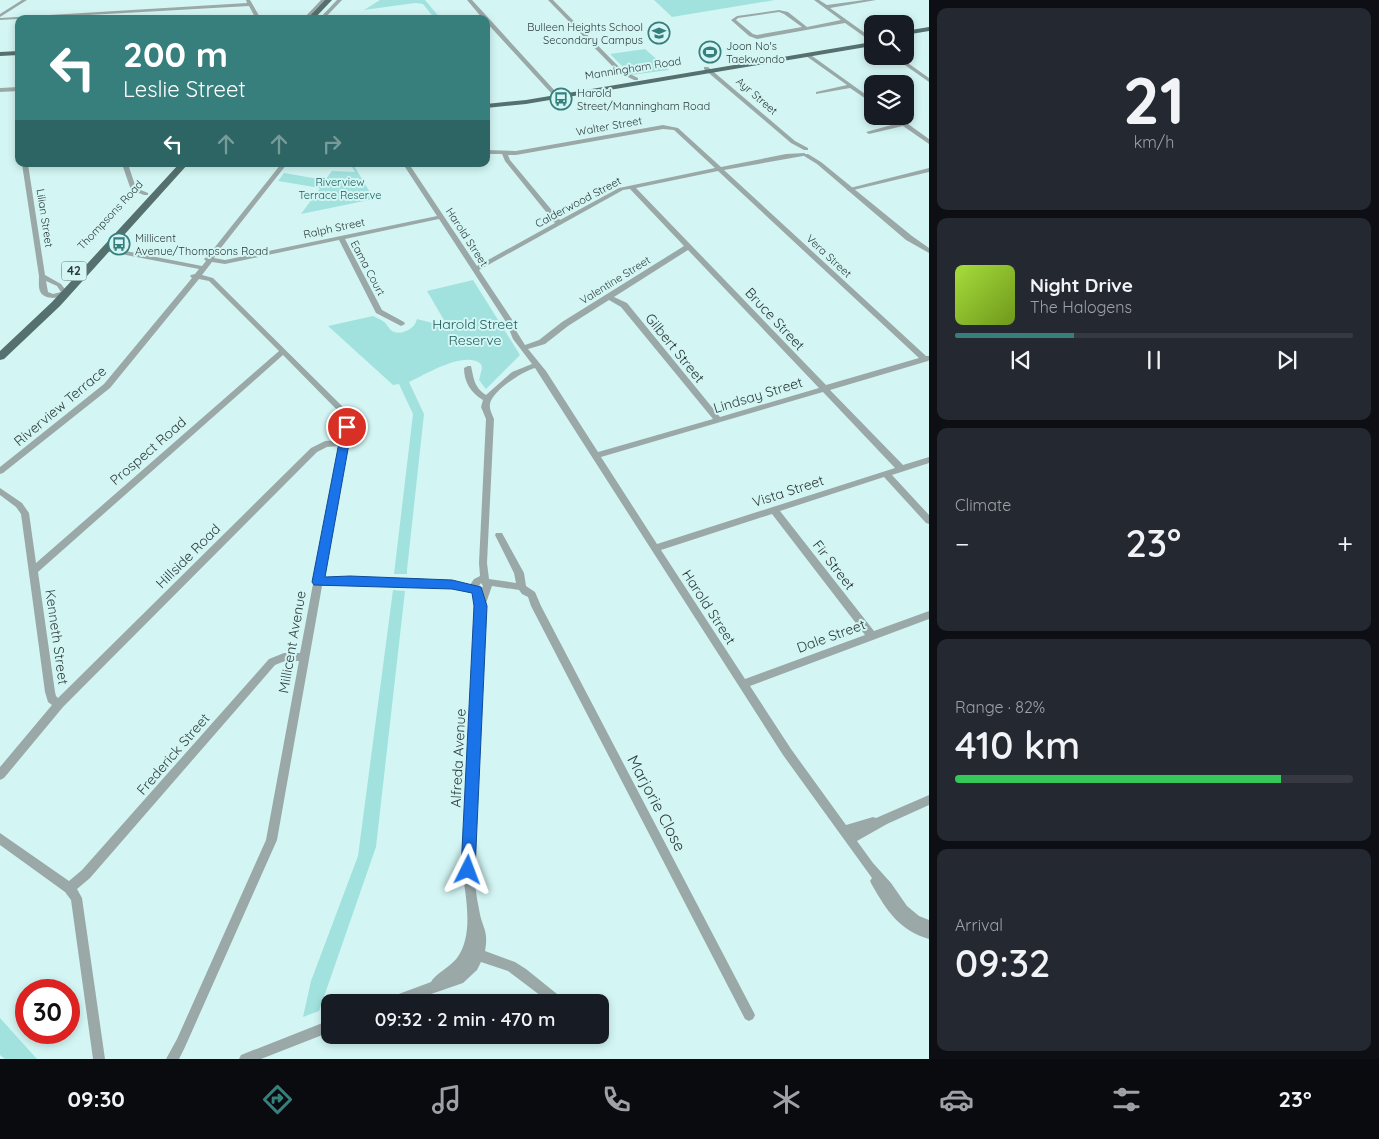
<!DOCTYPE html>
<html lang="en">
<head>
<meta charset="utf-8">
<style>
	:root { --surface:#171b24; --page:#242831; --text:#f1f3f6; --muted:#9ea1a6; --line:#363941; --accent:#377f7c }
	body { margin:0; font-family:Quicksand,sans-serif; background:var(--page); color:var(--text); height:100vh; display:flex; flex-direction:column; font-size:19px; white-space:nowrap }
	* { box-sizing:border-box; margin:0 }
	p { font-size:16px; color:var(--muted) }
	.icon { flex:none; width:28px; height:28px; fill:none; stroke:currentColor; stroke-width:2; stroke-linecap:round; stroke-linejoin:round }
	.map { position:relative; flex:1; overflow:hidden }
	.sheet { display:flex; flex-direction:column; gap:8px; padding:8px; background:#0d0f14; width:450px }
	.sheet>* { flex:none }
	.guide { position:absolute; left:15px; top:15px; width:475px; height:152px; border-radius:10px; box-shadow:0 2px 8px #0003; background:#377f7c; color:#fff; overflow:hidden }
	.tools { position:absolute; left:864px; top:15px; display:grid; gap:10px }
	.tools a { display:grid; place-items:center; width:50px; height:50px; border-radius:10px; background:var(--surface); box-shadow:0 2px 8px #0003; font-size:25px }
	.speed { position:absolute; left:15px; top:979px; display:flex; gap:10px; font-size:25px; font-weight:700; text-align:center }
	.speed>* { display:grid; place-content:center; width:65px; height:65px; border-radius:50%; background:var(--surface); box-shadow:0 2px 8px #0003; line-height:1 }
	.speed .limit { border:8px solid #d22; background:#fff; color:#111 }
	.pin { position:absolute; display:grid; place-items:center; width:42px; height:42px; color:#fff; margin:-21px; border:2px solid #fff; border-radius:50%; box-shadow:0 1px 5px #0007 }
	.me { position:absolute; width:55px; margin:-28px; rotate:3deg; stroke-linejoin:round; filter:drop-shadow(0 0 4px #0008) }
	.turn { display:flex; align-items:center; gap:18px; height:105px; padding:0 25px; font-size:22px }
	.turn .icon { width:65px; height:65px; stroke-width:2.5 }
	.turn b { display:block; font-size:35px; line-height:42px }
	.lanes { display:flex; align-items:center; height:48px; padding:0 25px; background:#0003; justify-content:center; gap:25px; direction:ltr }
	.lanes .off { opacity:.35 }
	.big { font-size:38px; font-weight:600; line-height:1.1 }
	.sheet .card { flex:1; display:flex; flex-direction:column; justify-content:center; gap:8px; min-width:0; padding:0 18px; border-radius:10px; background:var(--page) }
	.sheet .dial { align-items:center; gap:0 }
	.dial b { font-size:65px; line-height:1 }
	.song { display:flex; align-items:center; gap:15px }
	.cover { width:60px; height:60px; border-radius:8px; background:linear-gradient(135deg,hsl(80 70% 55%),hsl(80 70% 35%)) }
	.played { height:5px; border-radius:2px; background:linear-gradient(90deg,var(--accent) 30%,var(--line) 30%) }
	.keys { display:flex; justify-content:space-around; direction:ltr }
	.heat { display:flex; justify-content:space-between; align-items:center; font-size:28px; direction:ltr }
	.charge { height:8px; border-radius:4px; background:linear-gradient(90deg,#34c759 82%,var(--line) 0) }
	.trip { position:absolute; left:321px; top:994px; width:288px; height:50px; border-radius:10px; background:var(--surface); box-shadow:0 2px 8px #0003; font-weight:600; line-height:50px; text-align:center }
	.tab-bar { display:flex; height:80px; justify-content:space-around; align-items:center; background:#090b0e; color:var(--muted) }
	.tab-bar .icon { width:35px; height:35px }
	.tab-bar .active { color:var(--accent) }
	.tab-bar b { font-size:22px; color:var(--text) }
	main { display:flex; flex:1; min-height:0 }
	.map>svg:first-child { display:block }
	.green { fill:#a1e2df }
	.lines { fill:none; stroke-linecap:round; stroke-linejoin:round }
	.minor { fill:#9aa9a8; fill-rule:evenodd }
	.tertiary { fill:#9aa9a8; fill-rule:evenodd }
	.primary { fill:#55706e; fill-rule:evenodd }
	.route { fill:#1a73e8; stroke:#114b97 }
	.labels { text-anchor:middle; stroke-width:4; stroke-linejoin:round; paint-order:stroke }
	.far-poi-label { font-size:11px; fill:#2d3b3b; stroke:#d3f6f4; text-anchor:start }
	.far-street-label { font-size:11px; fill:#2d3b3b; stroke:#d3f6f4 }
	.far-park-label { font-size:11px; fill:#185b59; stroke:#d3f6f4 }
	.shield { fill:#d3f6f4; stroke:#5f7372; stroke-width:1 }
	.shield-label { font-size:12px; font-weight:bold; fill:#2d3b3b }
	.street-label { font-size:14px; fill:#2d3b3b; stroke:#d3f6f4 }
	.park-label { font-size:14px; fill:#185b59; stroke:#d3f6f4 }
	.near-street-label { font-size:16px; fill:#2d3b3b; stroke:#d3f6f4 }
</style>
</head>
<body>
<main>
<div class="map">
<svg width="929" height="1059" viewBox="0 0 929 1059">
	<rect width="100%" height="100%" fill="#d3f6f4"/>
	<path class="green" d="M380 0H425L441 19H435L423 4 415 3 364 10Z
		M654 0H775L672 17Z
		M645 49 669 70 631 75 610 54Z
		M350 164H353L374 199 301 214 320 188 278 181 284 173 325 180 332 171 355 172Z
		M473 280 520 355 486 389 479 380 482 368 481 364C465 350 426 374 409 382L424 414 407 570V574H394L413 414 399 384 393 385 328 326 373 316C377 318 380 319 384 322 387 324 388 328 392 331 401 336 415 329 417 319L448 327 427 291Z
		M393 590 405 591 376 847 319 1011 303 1017 311 981 358 856Z
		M0 1018 37 1059H5L0 1055Z"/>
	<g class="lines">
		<path class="minor" d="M22 0H27L0 17V14Z
			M246 0H250L261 19H256L249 6 0 20V18L247 3Z
			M321 0H326L308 19H303Z
			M337 0H342L324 19H319Z
			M467 0H472L556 92V94H552L486 22V19H483Z
			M548 0H553L622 70 638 78V80H634L618 72Z
			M814 0H819L827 5 864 0H876L830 8 872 38V40H869L845 23 757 39 749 36 731 20 737 16 779 10 788 12 807 27 841 20ZM779 12 784 14 802 27 757 35 753 34 736 20 738 18Z
			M808 53 872 99V103L850 88 816 94V92L847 85 806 56 805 55Z
			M892 56H898L929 78V82Z
			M19 87V91L0 92V88Z
			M890 116H897L929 139V144L903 126 869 134 866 132 899 123Z
			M663 125 678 128 721 167 786 154 805 153V155L803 156 724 170 926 356H929V360L928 361 830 390 903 465 929 457V463L892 475 929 515V524L926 523 884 477 780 511 874 631 929 611V619L750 686 791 749 846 825 873 817 876 818 929 795V805L887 824 857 841 873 863 891 883 907 906 919 916 929 920V939C899 930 887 911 872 885L870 881 872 878 783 755 535 368C523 371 492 391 490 404 489 409 492 414 494 419L487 563 489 579 516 583 514 573 495 535 496 533H502L524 573 526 586 535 592 541 606 753 1011 755 1015 753 1019 749 1021 745 1019 531 606 528 597 522 594 519 590 492 586 485 606 474 870C475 883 476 896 479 909 482 929 489 929 485 951L515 962 526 969 562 998 564 1002H549L508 971 481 962 477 970 463 983 408 1002H386L388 998 431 982C435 974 450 967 457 958 474 935 466 897 462 870L475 606 479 595 473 592 456 589 417 586H322L277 840 185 1047 179 1059H166L177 1039 266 840 299 661H285L275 665 90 878 77 889 82 898 105 1059H93L71 900 65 892 0 845V833L69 881 82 870 269 659 284 653H300L339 446 327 447 317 452 63 707 4 778 0 780V767L52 705 48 702 45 692 21 514 16 507 0 495V488L22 503 29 513 36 563 279 351 209 281 199 279 110 388 3 473 0 474V467L104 384 192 278 190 276 191 275 195 274 199 269 105 251 102 249 105 247 202 266 206 261 204 259 205 258 208 257 211 252 281 164H287L220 249 214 258 225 260 437 216 403 164H409L477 266 555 223 505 161 502 154H486V150L516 151ZM663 129 674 130 715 168 619 188 560 220 510 160 508 155H516ZM718 171 919 358 826 385 636 188ZM630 189 684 246 562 322 539 340 525 345 515 329 517 327 479 270 623 190ZM439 219 506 322 513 339 532 364 512 372 486 395C474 387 474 379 471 366H468L464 368C464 382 471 393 483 400L481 407 486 419 479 563 480 576 474 579 470 585 417 578H323L351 422 347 411 213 278 202 275 212 262 225 264 339 240 376 313 401 326 405 324 404 322 382 310 345 239ZM688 250 819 388 720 417 627 303 614 297ZM609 300 621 307 713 419 598 452 546 371 528 349 545 344 568 326ZM283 355 339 412 343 422 340 440 325 441 311 448 58 698 56 696 55 692 38 572ZM823 392 895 468 657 544 601 457ZM772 514 865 635 745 679 661 550ZM481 583 483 586 481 589 479 586Z
			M22 164H28L45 275 61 284 68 293C62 298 47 301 41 293 38 289 39 281 39 276ZM46 281 57 286 61 292 53 294 48 292Z
			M122 164H128L136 188 148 193V195H144L131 190Z
			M929 168V172L849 191 846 189Z
			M330 1020V1032L261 1059H239L241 1055Z"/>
		<path class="tertiary" d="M704 67H708L795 141 808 148V150H804L791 143 704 69Z
			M804 154H808L821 162 912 236 929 248V253L906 240 817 164 804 156Z"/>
		<path class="primary" d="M325 0H332L314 19H307Z
			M929 27V31L905 35V31Z
			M872 42V46L526 104 486 108V104L526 100Z
			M19 51V55L0 56V52Z
			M179 164H188L60 306 4 359 0 360V351L52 302Z"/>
	</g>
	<path class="route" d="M347 423 352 427 325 577 350 576 452 580 481 587 487 606 475 870 473 875 468 877 463 875 461 870 474 606 472 593 452 589 314 585 312 582 342 427Z"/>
	<defs>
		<g id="school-ring" transform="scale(1.125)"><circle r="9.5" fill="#d3f6f4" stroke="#377f7c" stroke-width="1.5"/><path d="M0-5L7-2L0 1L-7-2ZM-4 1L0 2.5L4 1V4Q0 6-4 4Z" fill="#377f7c"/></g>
		<g id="stadium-ring" transform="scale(1.125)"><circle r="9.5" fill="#d3f6f4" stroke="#377f7c" stroke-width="1.5"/><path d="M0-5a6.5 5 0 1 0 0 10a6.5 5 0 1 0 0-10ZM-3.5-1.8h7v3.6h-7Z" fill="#377f7c"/></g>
		<g id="bus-ring" transform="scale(1.125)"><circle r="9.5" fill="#d3f6f4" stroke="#377f7c" stroke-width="1.5"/><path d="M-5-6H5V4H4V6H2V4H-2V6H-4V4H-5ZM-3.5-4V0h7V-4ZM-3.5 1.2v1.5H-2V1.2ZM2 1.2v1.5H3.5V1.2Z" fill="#377f7c"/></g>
	</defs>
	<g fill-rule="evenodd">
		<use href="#school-ring" x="659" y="33"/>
		<use href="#stadium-ring" x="710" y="52"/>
		<use href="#bus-ring" x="561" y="99"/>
		<use href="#bus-ring" x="119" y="244"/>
	</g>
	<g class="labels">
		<g class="far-poi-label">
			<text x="643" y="31" text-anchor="end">Bulleen Heights School<tspan x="643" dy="13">Secondary Campus</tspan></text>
			<text x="726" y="50">Joon No's<tspan x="726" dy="13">Taekwondo</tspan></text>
			<text x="577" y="97">Harold<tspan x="577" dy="13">Street/Manningham Road</tspan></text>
			<text x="135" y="242">Millicent<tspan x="135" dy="13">Avenue/Thompsons Road</tspan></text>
		</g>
		<g class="far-street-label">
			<text transform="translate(633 68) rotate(-9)" y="4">Manningham Road</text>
			<text transform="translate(757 96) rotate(41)" y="4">Ayr Street</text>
			<text transform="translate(609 126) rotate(-10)" y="4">Walter Street</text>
			<text transform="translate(578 202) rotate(-28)" y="4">Calderwood Street</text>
			<text transform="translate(110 215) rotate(-47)" y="4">Thompsons Road</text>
			<text transform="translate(45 218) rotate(81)" y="4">Lilian Street</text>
			<text transform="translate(334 228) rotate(-12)" y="4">Ralph Street</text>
			<text transform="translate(467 237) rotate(57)" y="4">Harold Street</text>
			<text transform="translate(829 256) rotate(43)" y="4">Vera Street</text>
			<text transform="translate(368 268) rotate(62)" y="4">Eama Court</text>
			<text transform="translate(615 280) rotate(-32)" y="4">Valentine Street</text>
		</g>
		<g class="far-park-label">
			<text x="340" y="186">Riverview<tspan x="340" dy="13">Terrace Reserve</tspan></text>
		</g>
		<rect class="shield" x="61.5" y="261.5" width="25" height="19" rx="4"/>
		<g class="shield-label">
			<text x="74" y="275">42</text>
		</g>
		<g class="street-label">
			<text transform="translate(775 319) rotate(47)" y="5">Bruce Street</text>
			<text transform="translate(675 348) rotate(51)" y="5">Gilbert Street</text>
			<text transform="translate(758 395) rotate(-17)" y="5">Lindsay Street</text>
			<text transform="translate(60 406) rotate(-40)" y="5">Riverview Terrace</text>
			<text transform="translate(148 451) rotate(-41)" y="5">Prospect Road</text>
			<text transform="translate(788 491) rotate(-18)" y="5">Vista Street</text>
			<text transform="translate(188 556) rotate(-45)" y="5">Hillside Road</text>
			<text transform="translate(834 565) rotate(52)" y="5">Fir Street</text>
			<text transform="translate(709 607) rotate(57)" y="5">Harold Street</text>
			<text transform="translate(831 636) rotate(-20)" y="5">Dale Street</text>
			<text transform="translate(57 637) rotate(82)" y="5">Kenneth Street</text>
			<text transform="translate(292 642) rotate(-80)" y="5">Millicent Avenue</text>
			<text transform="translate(173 754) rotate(-49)" y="5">Frederick Street</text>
			<text transform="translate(458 758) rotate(-87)" y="5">Alfreda Avenue</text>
		</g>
		<g class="park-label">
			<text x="475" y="329">Harold Street<tspan x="475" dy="16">Reserve</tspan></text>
		</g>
		<g class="near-street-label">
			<text transform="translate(657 803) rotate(62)" y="6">Marjorie Close</text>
		</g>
	</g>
</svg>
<div class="tools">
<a><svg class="icon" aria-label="search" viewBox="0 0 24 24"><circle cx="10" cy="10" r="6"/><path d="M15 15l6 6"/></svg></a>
<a><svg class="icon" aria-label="layers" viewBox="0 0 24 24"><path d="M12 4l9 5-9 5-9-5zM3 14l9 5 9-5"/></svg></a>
</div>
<div class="speed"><div class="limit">30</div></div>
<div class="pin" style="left:347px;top:427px;background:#d93025"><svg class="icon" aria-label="arrive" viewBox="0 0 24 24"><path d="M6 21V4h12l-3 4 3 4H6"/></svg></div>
<svg class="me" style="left:468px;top:870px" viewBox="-20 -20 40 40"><path d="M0-17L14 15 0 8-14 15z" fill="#1a73e8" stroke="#fff" stroke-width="4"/></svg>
<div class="trip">09:32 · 2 min · 470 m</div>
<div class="guide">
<div class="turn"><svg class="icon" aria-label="left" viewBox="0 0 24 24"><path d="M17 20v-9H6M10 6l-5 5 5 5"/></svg><div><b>200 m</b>Leslie Street</div></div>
<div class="lanes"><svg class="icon" aria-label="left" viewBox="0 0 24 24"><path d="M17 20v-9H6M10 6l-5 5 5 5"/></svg><svg class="icon off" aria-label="ahead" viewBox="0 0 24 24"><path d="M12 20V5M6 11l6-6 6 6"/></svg><svg class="icon off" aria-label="ahead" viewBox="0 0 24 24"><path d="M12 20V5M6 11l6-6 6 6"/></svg><svg class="icon off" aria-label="right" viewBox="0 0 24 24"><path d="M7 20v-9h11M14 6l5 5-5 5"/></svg></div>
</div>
</div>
<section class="sheet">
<div class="card dial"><b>21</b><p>km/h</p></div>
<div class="card">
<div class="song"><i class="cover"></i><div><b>Night Drive</b><p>The Halogens</p></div></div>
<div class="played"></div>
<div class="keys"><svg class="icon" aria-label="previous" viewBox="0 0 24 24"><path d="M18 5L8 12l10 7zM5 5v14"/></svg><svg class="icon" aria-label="pause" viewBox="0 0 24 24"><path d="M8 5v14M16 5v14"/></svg><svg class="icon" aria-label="next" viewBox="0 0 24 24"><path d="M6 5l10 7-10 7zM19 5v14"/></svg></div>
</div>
<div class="card"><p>Climate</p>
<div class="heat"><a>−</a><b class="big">23°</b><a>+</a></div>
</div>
<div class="card"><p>Range · 82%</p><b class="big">410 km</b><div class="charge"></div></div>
<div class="card"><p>Arrival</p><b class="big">09:32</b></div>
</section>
</main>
<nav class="tab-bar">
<b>09:30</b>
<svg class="icon active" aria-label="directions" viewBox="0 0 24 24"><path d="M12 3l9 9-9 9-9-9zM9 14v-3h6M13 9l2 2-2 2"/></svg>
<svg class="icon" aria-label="music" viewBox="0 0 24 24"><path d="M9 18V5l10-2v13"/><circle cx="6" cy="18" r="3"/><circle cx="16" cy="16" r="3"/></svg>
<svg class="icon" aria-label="phone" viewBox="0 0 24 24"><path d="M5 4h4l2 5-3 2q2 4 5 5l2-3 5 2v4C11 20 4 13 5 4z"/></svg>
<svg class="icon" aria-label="climate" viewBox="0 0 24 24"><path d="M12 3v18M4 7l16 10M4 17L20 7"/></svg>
<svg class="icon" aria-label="car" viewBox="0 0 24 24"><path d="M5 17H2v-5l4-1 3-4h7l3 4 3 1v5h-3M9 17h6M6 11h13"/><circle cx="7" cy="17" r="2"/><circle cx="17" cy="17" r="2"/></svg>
<svg class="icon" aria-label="filters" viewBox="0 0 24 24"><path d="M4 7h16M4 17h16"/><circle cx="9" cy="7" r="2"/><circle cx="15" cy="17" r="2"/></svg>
<b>23°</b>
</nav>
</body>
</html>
